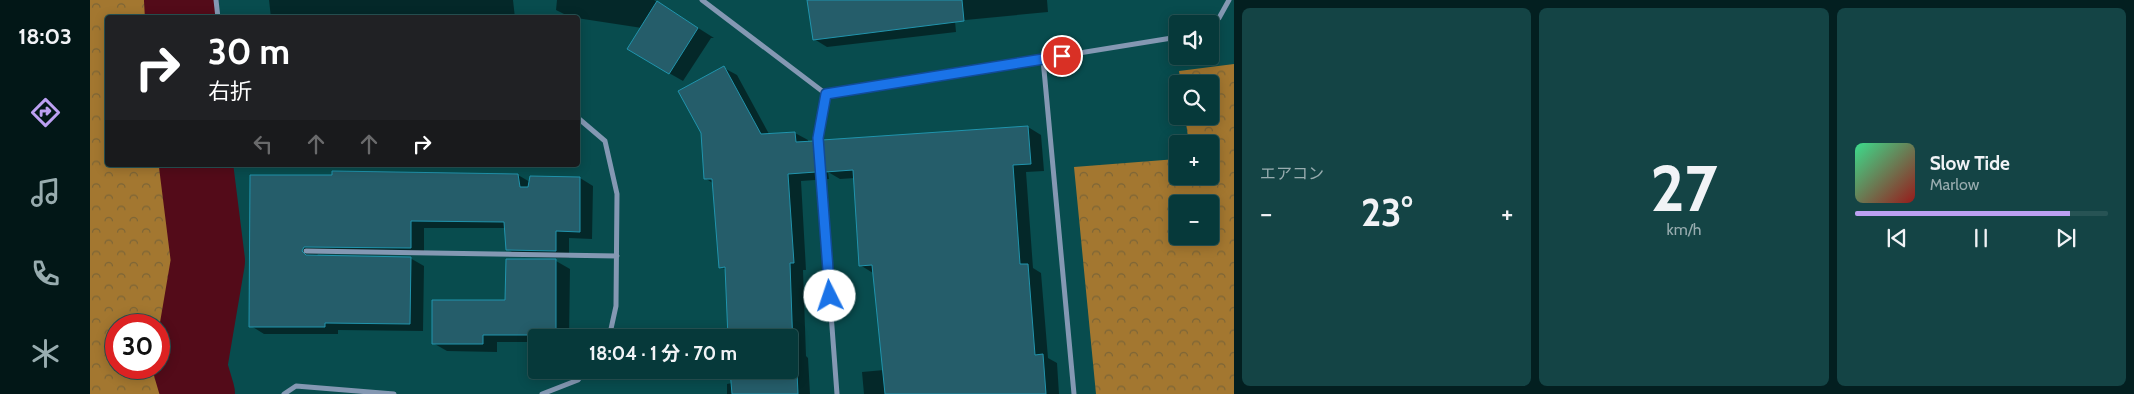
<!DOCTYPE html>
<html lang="ja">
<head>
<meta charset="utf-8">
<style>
	:root { --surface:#06393a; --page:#144445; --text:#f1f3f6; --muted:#98acaf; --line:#275354; --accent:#bca0f2 }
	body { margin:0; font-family:Cabin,"Noto Sans JP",sans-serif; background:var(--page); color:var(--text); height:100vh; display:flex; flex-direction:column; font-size:19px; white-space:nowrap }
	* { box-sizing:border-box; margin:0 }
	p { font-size:16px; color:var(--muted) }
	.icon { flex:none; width:28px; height:28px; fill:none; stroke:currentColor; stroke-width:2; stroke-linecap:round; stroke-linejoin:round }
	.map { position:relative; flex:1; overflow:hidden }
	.side { display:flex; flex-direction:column; gap:8px; padding:8px; background:#031f20; width:900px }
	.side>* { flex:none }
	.hud { position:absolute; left:15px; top:15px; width:475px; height:152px; border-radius:5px; box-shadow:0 2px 12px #0003,0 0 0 1px var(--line); background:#202124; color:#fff; overflow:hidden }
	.tools { position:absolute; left:1079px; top:15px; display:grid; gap:10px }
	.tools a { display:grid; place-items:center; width:50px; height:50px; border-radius:5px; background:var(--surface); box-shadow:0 2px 12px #0003,0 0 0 1px var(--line); font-size:25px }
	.speed { position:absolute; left:15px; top:314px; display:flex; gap:10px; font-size:25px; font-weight:700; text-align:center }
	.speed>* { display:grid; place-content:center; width:65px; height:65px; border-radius:50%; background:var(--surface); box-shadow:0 2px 12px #0003,0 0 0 1px var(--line); line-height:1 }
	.speed .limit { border:8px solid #d22; background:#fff; color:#111 }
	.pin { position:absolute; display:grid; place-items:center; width:42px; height:42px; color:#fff; margin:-21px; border:2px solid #fff; border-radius:50%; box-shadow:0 1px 5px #0007 }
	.me { position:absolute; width:55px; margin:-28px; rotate:356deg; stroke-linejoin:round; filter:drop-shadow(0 0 4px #0008) }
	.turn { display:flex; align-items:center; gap:18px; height:105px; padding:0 20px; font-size:22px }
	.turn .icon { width:65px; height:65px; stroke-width:2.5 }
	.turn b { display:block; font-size:35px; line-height:42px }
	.lanes { display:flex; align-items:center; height:48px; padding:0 20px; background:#0003; justify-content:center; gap:25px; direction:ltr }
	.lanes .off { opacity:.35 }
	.big { font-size:38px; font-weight:700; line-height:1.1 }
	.side .tile { flex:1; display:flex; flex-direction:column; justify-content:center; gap:8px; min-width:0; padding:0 18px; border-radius:8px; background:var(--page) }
	.side .dial { align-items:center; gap:0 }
	.dial b { font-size:65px; line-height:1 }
	.song { display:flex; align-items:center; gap:15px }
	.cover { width:60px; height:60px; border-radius:8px; background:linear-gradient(135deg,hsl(150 70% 55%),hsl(0 70% 35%)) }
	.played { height:5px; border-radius:2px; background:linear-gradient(90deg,var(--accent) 85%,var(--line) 85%) }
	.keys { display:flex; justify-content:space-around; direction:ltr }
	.heat { display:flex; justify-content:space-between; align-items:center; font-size:28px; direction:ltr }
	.side .tiles { flex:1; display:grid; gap:8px; grid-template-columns:repeat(3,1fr) }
	.trip { position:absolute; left:438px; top:329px; width:270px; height:50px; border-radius:5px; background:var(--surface); box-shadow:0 2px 12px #0003,0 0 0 1px var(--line); font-weight:700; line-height:50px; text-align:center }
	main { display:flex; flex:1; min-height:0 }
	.dock { display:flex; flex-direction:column; width:90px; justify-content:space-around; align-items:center; background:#021717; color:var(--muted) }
	.dock .icon { width:35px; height:35px }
	.dock .active { color:var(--accent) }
	.dock b { font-size:22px; color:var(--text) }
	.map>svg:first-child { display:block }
	.forest { fill:url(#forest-crowns); fill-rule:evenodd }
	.shadow { fill:#0007 }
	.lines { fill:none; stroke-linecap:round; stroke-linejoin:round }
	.river { stroke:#530b19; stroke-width:74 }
	.building { fill:#255d6a; stroke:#2094ad }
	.minor { stroke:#8498b3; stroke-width:5 }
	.route-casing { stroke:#114b97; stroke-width:12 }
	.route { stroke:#1a73e8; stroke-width:9 }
</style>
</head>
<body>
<main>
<nav class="dock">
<b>18:03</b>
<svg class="icon active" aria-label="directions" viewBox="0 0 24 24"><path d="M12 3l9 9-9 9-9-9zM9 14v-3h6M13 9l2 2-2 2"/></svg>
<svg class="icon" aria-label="music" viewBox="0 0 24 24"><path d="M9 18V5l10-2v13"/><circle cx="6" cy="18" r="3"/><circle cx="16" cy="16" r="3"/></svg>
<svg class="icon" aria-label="phone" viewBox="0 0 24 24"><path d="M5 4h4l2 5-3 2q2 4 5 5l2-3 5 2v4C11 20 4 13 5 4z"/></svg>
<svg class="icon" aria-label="climate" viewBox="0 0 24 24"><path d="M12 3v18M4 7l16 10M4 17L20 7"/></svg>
</nav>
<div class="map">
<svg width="1144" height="394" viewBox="0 0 1144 394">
	<defs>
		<pattern id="forest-crowns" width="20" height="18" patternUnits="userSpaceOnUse" patternTransform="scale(1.25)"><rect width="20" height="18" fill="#a37730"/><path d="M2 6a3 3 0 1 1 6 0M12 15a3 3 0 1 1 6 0" fill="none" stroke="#7c6537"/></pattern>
	</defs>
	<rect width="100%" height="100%" fill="#084c4e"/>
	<path class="forest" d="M0 0H86V17L18 18V165H98L115 277 103 394H0ZM26 325H69V368H26Z
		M1144 64V394H1006L984 167 1087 159 1088 176H1120V144H1099L1095 116H1120V84H1091L1089 71ZM1088 204H1120V236H1088Z"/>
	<path class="shadow" d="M179 0H423L425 18H181Z
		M467 0H564L624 38H621L593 81 579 73 552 28 480 17 466 10Z
		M719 0H957L958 12 865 21 866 32 737 47 724 39Z
		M634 68 647 75 679 134 705 133 718 140V142H723L734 148 938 127 951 135 954 171 936 172 943 268 951 273 958 358 967 363 969 394H774L772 372 794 370 783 273 770 265 765 178 750 179 738 172 739 179 711 181 716 270H713L716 356 718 358 720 394H637V384L642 383V370H699V338L636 270 631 267 624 184 615 178Z
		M428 175 440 182 490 178 503 186 502 239 479 238V258L430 257 417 249 415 228H334V255L228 254 226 257 320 258 334 266 333 331 248 330V334H174L161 326V176Z
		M466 261 480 269 479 338H446V342H407V352L357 351 343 343 417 301Z"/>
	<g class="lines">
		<path class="river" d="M91 0 92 18
			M106 165 118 261 100 367 108 394"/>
	</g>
	<path class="building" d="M717 0H872L874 21 723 40Z
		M567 1 608 28 579 74 537 49Z
		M634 66 671 134 705 132 706 142 724 141 726 172 698 174 704 263H700L703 349H706L708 394H642L640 370H699V338H638L635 267 629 268 622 179H614L611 133 588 91Z
		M938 126 941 164 923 165 930 264H938L945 355 953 354 956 394H795L782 265 769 266 763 170 735 172 732 140Z
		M242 171 428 174 430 187H438L440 176 490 177V232L466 231V251L416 250 414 222 321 221V248L214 247 212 251 216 255 321 257 320 324 235 323V327H159L160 175H242Z
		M416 259H466V335H393V344H342V300H415Z"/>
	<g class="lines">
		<path class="minor" d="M126 0 128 18
			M612 0 736 94 1088 37
			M1117 24 1129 18 1139 0
			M953 59 984 394
			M736 94 728 139 747 394
			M488 118 515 141 527 194 526 306 519 338
			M216 251 527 256
			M194 394 206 386 304 394
			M452 394 488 380 496 370"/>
	</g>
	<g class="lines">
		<g class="route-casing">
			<path id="route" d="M740 296 728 138 736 94 972 56"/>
		</g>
		<use href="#route" class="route"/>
	</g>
</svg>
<div class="tools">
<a><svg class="icon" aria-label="sound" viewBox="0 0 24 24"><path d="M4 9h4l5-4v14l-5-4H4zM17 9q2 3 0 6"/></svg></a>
<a><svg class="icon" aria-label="search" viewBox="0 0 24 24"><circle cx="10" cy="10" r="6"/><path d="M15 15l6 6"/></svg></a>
<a>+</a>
<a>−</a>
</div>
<div class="speed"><div class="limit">30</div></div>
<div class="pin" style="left:972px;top:56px;background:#d93025"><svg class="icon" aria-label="arrive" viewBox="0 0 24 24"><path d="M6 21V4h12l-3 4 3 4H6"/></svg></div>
<svg class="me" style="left:740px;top:296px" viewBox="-20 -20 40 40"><circle r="19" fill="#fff"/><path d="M0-13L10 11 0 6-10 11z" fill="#1a73e8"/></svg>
<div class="trip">18:04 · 1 分 · 70 m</div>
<div class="hud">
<div class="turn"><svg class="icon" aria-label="right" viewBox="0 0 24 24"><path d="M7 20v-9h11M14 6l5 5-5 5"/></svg><div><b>30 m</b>右折</div></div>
<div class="lanes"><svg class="icon off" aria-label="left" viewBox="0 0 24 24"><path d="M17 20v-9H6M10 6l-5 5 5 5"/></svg><svg class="icon off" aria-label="ahead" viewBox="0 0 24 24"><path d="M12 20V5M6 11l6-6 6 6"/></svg><svg class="icon off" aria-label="ahead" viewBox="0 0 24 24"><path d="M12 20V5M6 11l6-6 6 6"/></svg><svg class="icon" aria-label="right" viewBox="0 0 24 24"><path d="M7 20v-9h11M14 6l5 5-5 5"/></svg></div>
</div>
</div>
<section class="side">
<div class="tiles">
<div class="tile"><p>エアコン</p>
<div class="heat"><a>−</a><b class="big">23°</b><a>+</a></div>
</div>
<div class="tile dial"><b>27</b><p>km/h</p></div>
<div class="tile">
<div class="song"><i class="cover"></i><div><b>Slow Tide</b><p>Marlow</p></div></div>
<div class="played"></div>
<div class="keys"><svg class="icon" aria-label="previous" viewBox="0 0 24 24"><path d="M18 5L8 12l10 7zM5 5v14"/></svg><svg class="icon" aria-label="pause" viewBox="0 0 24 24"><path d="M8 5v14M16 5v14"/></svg><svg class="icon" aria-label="next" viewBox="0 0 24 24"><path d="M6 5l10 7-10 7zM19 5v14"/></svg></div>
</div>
</div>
</section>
</main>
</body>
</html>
